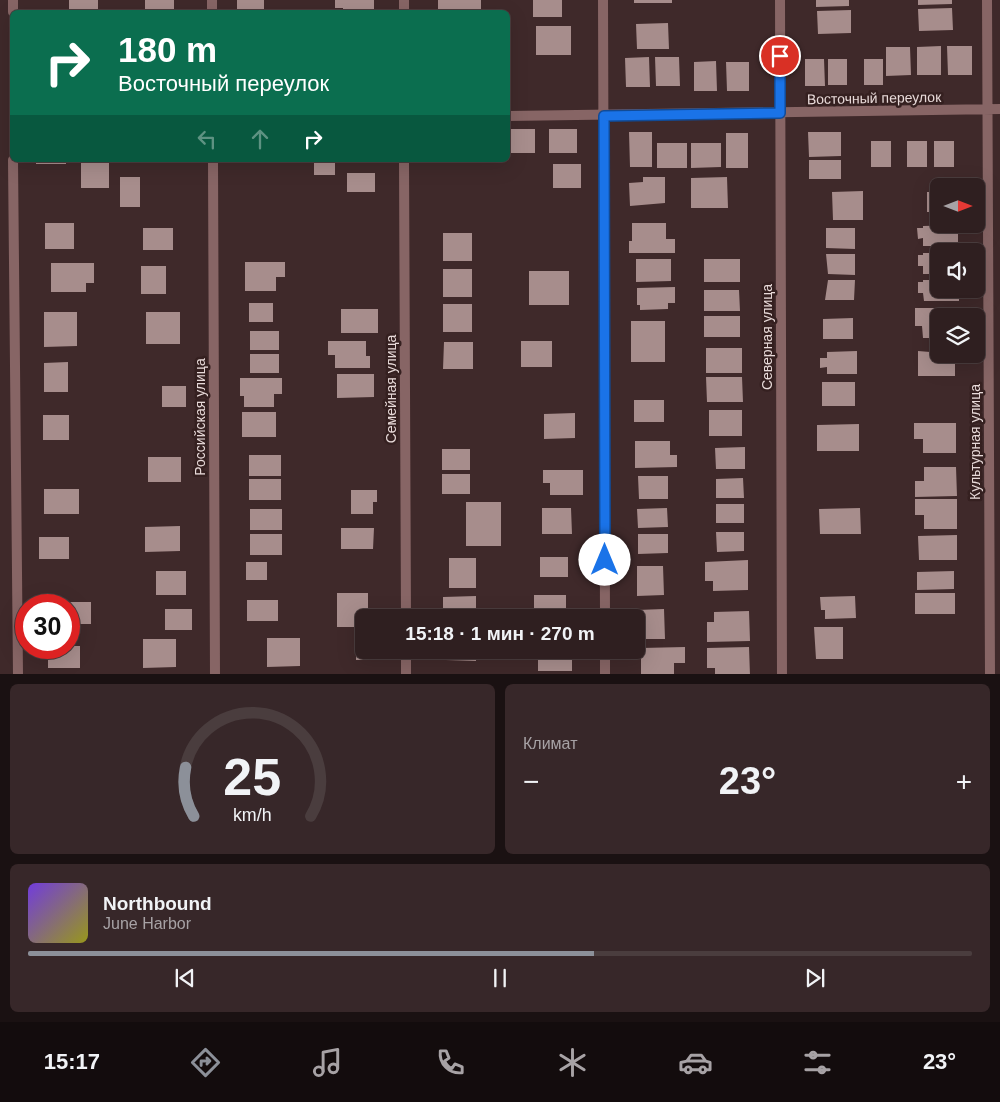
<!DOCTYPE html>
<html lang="ru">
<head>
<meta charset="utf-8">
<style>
	:root { --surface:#2f1f20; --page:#372729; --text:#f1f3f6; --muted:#a7a2a5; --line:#4a3d3e; --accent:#8c9099 }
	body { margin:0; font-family:Arial,sans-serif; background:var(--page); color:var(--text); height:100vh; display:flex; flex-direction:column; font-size:19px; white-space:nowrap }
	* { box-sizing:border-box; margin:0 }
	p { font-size:16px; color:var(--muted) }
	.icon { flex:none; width:28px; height:28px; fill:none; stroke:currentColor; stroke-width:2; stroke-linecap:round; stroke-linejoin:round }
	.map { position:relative; height:674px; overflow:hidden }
	.drawer { display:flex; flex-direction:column; gap:10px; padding:10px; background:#1a1112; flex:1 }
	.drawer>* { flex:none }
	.banner { position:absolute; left:10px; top:10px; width:500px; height:152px; border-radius:8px; box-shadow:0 5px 20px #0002,0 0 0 1px var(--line); background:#0b6e4f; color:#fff; overflow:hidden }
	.needle { width:32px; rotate:90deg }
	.buttons { position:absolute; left:930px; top:178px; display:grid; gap:10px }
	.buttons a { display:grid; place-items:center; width:55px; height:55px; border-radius:8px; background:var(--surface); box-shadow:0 5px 20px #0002,0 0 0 1px var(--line); font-size:25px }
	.speed { position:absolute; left:15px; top:594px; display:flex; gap:10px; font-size:25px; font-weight:700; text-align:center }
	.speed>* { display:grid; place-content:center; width:65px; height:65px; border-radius:50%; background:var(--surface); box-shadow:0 5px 20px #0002,0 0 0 1px var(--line); line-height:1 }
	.speed .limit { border:8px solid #d22; background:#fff; color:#111 }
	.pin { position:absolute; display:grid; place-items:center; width:42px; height:42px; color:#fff; margin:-21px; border:2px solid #fff; border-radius:50%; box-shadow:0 1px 5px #0007 }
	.me { position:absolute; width:55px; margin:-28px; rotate:0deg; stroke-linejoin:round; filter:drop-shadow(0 0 4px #0008) }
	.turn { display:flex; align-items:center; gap:18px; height:105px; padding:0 25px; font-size:22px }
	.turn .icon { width:65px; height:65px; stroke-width:2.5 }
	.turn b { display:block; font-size:35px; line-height:42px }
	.lanes { display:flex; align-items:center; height:48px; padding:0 25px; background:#0003; justify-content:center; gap:25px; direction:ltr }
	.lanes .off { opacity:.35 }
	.big { font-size:38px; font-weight:700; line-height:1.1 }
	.drawer .card { flex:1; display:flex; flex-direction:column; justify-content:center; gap:8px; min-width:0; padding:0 18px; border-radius:8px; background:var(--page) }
	.drawer .dial { align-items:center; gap:0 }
	.dial svg { height:130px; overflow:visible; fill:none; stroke:var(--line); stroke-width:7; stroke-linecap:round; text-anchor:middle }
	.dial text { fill:var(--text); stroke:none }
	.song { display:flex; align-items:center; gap:15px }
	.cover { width:60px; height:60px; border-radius:8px; background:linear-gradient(135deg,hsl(260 70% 55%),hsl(60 70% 35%)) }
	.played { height:5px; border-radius:2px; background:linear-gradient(90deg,var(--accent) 60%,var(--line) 60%) }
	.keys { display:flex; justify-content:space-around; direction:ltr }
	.heat { display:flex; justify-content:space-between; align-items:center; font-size:28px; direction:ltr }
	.drawer .tiles { flex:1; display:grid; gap:10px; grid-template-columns:1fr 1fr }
	.card:last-child { grid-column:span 2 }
	.trip { position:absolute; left:355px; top:609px; width:290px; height:50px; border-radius:8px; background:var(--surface); box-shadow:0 5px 20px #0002,0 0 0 1px var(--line); font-weight:700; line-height:50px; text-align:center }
	.dock { display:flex; height:80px; justify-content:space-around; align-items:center; background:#130c0d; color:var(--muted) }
	.dock .icon { width:35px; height:35px }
	.dock .on { color:var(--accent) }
	.dock b { font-size:22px; color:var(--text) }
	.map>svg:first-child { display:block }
	.building { fill:#a78d8c }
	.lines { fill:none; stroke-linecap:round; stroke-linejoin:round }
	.minor { stroke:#876565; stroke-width:10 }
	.route-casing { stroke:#114b97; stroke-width:12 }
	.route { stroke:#1a73e8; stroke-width:9 }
	.labels { text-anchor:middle; stroke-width:5; stroke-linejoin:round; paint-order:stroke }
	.street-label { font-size:14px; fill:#e8dad9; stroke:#352020 }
</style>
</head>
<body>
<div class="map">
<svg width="1000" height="675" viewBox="0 0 1000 675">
	<rect width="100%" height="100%" fill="#3f292a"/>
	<path class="building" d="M69 0H98V12H69Z
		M145 0H174V12H145Z
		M237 0H264V12H237Z
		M335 0H374V12H343V8H335Z
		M438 0H481V12H438Z
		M533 0H562V17H533Z
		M634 0H672V3H634Z
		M816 0H849V6L816 7Z
		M918 0H952V4L918 5Z
		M952 8 953 30 919 31 918 9Z
		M851 10V33L818 34 817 11Z
		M668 23 669 49H637L636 24Z
		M536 26H571V55H536Z
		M941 46V75H917V47Z
		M947 46H972V75H948Z
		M886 47H910L911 75 886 76Z
		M649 57 650 87H626L625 58Z
		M655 57H679L680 86H656Z
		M805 59H824L825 86H805Z
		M828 59H847V85H828Z
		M864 59H883V85H864Z
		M716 61 717 91H694V62Z
		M726 62H749V91H727Z
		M508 129H535V153H508Z
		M549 129H577V153H549Z
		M629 132H652V167H630Z
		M808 132H841V156L809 157Z
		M726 133H748V168H726Z
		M871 141H891V167H871Z
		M907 141H927V167H907Z
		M934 141H954V167H934Z
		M657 143H687V168H657Z
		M691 143H721V167L691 168Z
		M36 160H66V164H36Z
		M81 160H109V188H81Z
		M314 160H335V175H314Z
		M347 160H380V163H347Z
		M809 160H841V179H809Z
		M553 164H581V188H553Z
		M347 173H375V192H347Z
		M120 177H140V207H120Z
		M643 177H665V203L630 206 629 183 643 182Z
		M727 177 728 208H691V178Z
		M863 191V220H833L832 192Z
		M927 192H939V212H927Z
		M45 223H74V249H45Z
		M632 223H666V239H675V253H629V241H632Z
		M958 225V246H923V238L918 239 917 228H923V226Z
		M143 228H173V250H143Z
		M826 228H855V249L826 248Z
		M443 233H472V261H443Z
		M923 253H939V274H923V266H918V255H923Z
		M826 254H855V275L828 274Z
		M636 259H671V281L636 282Z
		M704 259H740V282H704Z
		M245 262H285V277H276V291H245Z
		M51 263H94V283H86V292H51Z
		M141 266H166V294H141Z
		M443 269H472V297H443Z
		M529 271H569V305H529Z
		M828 280H855L854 300H825Z
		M923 280H939V289H959V301H924L923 293H918V282H923Z
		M675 287V303H668V309L640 310V305H637V288Z
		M704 290H739L740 311H704Z
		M249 303H273V322H249Z
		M443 304H472V332H443Z
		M915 308H957V316H939V338H923L922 326H915Z
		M341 309H378V333H341Z
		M44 312H77V346L44 347Z
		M146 312H180V344H146Z
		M704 316H740V337H704Z
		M853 318V339H823V319Z
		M631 321H665V362H631Z
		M250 331H279V350H250Z
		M328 341H366V356H370V368H335V355H328Z
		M521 341H552V367H521Z
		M444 342H473V369H443Z
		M706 348H742V373H706Z
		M857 351V374H827V367L820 368V358H827V352Z
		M918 351 955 354V376H918Z
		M250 354H279V373H250Z
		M68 362V392H44V363Z
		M337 374H374V397L337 398Z
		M706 377H742L743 402H707Z
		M240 378H282V394H274V407H244V396H240Z
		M822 382H855V406H822Z
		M162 386H186V407H162Z
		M634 400H664V422H634Z
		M709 410H742V436H709Z
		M242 412H276V437H242Z
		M575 413V438L544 439V414Z
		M43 415H69V440H43Z
		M914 423H956V453H923V439H914Z
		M859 424V451H817V425Z
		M635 441H670V455H677V467L635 468Z
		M745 447V469H716L715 448Z
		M442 449H470V470H442Z
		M249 455H281V476H249Z
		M148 457H181V482H148Z
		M924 467H956L957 496 915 497V481H924Z
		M543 470H583V495H550V483H543Z
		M442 474H470V494H442Z
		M638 476H668V499H639Z
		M743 478 744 498H716V479Z
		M249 479H281V500H249Z
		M44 489H79V514H44Z
		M351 490H377V502H373V514H351Z
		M915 499H957V529H924V515H915Z
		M466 502H501V546H466Z
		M716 504H744V523H716Z
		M542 508H571L572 534H542Z
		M667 508 668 527 638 528 637 509Z
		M860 508 861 534H820L819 509Z
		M250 509H282V530H250Z
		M180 526V551L145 552V527Z
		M341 528H374L373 549H341Z
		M716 532H744V551L717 552Z
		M250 534H282V555H250Z
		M638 534H668V553L638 554Z
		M957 535V560H919L918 536Z
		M39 537H69V559H39Z
		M540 557H568V577H540Z
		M449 558H476V588H449Z
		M748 560V590L713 591V581H705V562Z
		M246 562H267V580H246Z
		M637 566H663L664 595 637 596Z
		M156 571H186V595H156Z
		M954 571V589L917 590V572Z
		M337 593H368V618H364V627H337Z
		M915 593H955V614H915Z
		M534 595H566V618H534Z
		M476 596V618H443V597Z
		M855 596 856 618 825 619V610H821L820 597Z
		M247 600H278V621H247Z
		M59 602H91V624H69V605H59Z
		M165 609H192V630H165Z
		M664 609 665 639H638L637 610Z
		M749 611 750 641 707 642V622H714V612Z
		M814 627H843V659H816Z
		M356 637H364V650H382V660H356Z
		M267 638H300V666L267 667Z
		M143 639H176V667L143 668Z
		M69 646H80V668H48V648Z
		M685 647V663H674V675H641V648Z
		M749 647 750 675H715V668H707V648Z
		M446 650H476V661L446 660Z
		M538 650H572V671H538Z"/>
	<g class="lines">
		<path class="minor" d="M212 0V12
			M404 0V12
			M603 0 605 618
			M780 0 782 675
			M987 0 990 675
			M13 12V0
			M508 116 1000 109
			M13 160 18 675
			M213 160 215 675
			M404 160 406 618
			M406 650V675
			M605 650V675"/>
	</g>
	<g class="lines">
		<g class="route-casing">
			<path id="route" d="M605 560 604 116 780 113V56"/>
		</g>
		<use href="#route" class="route"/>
	</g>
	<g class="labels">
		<g class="street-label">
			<text transform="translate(874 98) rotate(-1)" y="5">Восточный переулок</text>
			<text transform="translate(767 337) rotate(-90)" y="5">Северная улица</text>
			<text transform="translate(391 389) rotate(-90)" y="5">Семейная улица</text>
			<text transform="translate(200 417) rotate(-90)" y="5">Российская улица</text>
			<text transform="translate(975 442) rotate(-90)" y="5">Культурная улица</text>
		</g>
	</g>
</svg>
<div class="buttons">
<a><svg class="needle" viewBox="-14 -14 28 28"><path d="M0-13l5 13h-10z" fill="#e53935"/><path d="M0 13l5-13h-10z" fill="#a7a2a5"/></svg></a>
<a><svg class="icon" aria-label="sound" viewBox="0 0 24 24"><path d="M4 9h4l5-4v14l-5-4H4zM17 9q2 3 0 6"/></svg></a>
<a><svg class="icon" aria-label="layers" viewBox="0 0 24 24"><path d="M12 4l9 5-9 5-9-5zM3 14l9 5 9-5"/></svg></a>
</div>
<div class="speed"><div class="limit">30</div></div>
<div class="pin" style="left:780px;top:56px;background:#d93025"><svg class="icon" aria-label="arrive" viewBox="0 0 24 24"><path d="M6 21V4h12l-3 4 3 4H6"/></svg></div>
<svg class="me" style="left:605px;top:560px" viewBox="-20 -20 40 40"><circle r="19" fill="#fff"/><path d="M0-13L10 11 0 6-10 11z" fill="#1a73e8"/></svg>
<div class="trip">15:18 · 1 мин · 270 m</div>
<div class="banner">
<div class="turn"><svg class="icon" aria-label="right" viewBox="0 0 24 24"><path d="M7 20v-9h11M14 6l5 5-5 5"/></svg><div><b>180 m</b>Восточный переулок</div></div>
<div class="lanes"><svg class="icon off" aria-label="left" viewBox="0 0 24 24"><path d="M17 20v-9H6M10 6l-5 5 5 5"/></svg><svg class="icon off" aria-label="ahead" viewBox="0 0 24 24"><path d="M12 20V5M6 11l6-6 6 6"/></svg><svg class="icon" aria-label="right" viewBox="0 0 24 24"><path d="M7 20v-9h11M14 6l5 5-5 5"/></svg></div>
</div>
</div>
<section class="drawer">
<div class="tiles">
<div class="card dial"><svg viewBox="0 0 100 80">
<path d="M14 69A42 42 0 1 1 86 69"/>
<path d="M14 69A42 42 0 0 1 9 39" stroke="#8c9099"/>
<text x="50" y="56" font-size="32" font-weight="700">25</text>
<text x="50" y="72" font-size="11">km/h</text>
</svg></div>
<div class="card"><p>Климат</p>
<div class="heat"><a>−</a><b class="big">23°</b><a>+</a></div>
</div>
<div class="card">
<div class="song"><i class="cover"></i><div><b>Northbound</b><p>June Harbor</p></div></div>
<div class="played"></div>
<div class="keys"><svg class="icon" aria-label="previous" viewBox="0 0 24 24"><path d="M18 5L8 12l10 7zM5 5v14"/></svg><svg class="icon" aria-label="pause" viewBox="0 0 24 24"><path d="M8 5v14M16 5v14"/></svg><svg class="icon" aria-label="next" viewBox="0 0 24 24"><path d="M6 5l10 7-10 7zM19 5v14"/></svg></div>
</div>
</div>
</section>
<nav class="dock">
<b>15:17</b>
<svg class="icon on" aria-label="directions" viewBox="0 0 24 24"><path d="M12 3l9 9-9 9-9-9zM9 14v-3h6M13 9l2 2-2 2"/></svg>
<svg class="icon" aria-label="music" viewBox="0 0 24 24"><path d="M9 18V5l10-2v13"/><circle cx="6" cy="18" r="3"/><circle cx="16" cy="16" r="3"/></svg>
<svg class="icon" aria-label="phone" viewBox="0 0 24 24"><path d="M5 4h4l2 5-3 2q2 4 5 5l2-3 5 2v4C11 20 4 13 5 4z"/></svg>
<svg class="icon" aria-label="climate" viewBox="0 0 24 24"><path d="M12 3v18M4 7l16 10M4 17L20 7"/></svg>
<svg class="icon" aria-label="car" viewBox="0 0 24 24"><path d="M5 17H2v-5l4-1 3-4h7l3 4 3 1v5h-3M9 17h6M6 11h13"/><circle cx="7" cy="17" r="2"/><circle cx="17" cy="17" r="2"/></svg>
<svg class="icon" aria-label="filters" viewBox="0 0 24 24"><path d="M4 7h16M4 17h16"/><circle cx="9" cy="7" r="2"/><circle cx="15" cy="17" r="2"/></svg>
<b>23°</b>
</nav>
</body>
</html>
